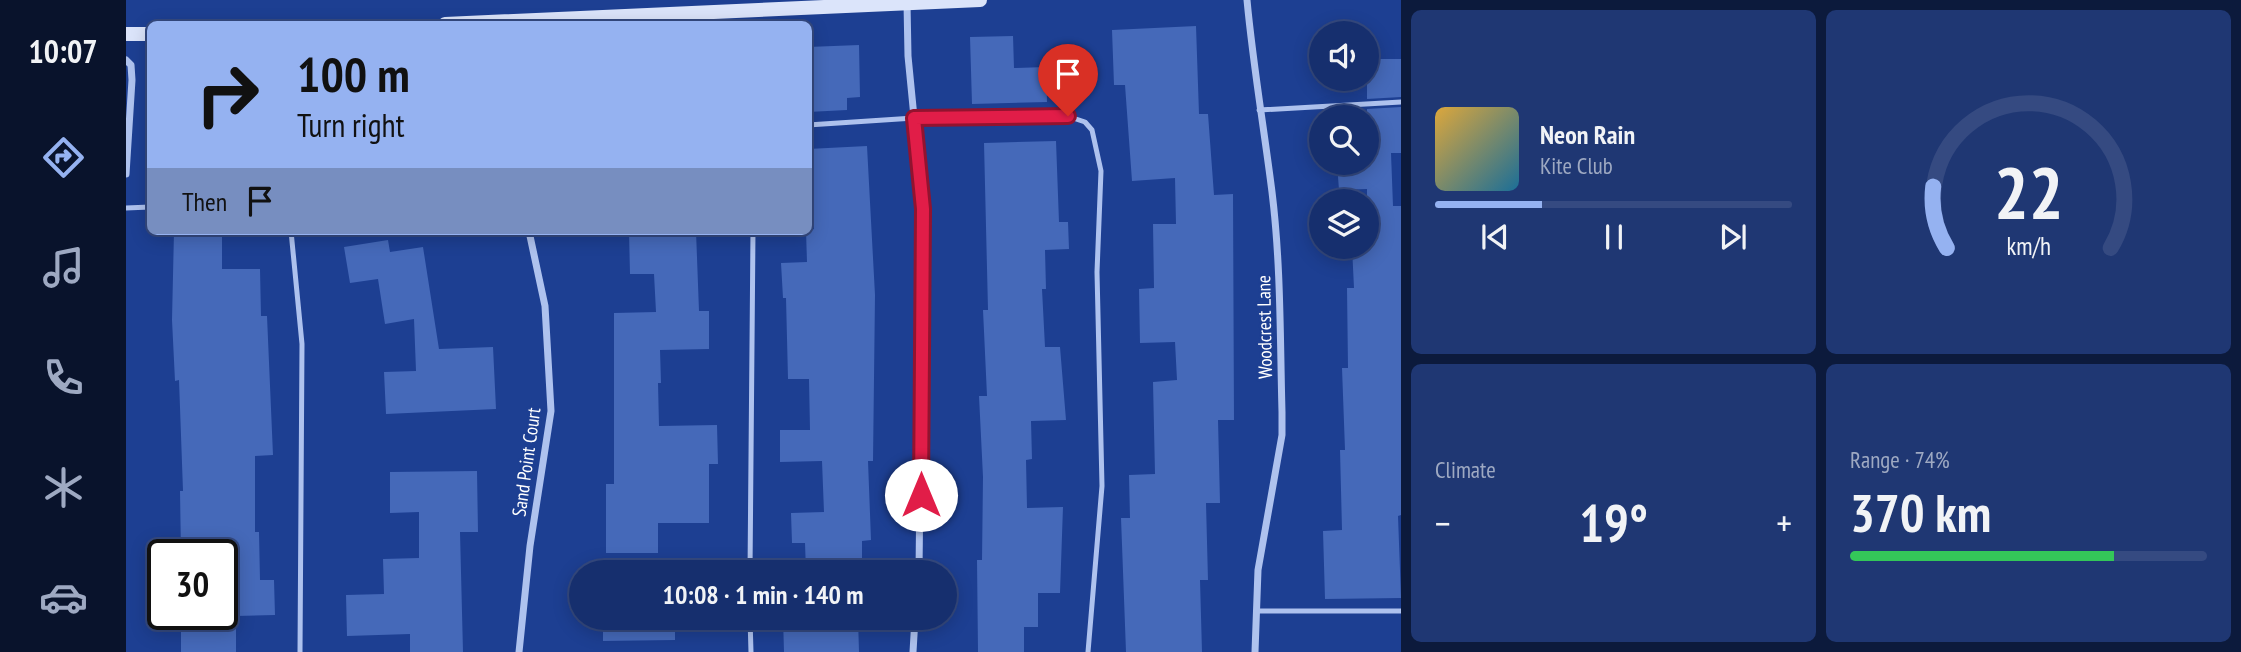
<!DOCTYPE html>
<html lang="en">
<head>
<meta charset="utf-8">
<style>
	:root { --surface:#162f6e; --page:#1f3773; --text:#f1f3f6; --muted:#9ea9c2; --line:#354a81; --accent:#95b2f1 }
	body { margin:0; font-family:"PT Sans Narrow",sans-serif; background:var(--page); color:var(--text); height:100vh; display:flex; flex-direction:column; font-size:26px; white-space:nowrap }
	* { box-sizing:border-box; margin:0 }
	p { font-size:23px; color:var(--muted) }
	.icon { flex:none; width:38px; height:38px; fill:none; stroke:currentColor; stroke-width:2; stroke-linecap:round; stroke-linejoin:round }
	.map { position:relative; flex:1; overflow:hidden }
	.drawer { display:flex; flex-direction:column; gap:10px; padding:10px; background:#0c1a3c; width:840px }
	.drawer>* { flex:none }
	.banner { position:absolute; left:21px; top:21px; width:665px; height:214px; border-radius:10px; box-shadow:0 4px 18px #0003,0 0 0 2px var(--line); background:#95b2f1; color:#111; overflow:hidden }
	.fabs { position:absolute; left:1183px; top:21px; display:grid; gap:14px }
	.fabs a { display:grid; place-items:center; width:70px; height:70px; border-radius:50%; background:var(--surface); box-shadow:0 4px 18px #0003,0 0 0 2px var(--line); font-size:35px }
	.speed { position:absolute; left:21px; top:539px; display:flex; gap:14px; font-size:35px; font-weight:700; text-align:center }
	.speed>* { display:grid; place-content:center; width:91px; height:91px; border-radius:50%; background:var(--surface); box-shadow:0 4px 18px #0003,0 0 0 2px var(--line); line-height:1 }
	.speed .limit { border:4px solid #111; border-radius:10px; background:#fff; color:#111 }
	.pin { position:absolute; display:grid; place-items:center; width:60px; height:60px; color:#fff; margin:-72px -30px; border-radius:50% 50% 50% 0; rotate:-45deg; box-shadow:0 0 7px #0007 }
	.pin .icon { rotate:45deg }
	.me { position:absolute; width:77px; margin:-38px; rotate:0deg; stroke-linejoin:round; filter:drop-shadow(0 0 5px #0008) }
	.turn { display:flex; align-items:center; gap:24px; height:147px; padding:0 35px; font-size:32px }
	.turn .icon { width:91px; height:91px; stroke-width:2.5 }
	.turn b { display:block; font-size:49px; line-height:60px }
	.then { display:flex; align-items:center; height:66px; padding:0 35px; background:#0003; gap:14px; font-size:26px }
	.big { font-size:52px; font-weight:600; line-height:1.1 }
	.drawer .card { flex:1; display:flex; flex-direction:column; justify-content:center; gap:10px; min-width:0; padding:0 24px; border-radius:10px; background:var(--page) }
	.drawer .dial { align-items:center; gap:0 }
	.dial svg { height:182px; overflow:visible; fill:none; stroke:var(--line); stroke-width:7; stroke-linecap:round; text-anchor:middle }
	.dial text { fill:var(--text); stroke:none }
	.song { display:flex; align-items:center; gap:21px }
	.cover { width:84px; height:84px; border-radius:10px; background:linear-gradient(135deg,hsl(40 70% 55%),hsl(200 70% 35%)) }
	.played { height:7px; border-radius:4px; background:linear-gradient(90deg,var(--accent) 30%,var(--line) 30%) }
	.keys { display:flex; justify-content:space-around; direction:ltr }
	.heat { display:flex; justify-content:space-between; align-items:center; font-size:38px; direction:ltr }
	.charge { height:10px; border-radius:5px; background:linear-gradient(90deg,#34c759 74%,var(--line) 0) }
	.drawer .tiles { flex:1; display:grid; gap:10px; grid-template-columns:repeat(2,1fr) }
	.trip { position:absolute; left:443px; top:560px; width:388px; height:70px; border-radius:35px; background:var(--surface); box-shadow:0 4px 18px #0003,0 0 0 2px var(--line); font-weight:600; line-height:70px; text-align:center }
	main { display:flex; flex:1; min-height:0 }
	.tabs { display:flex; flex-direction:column; width:126px; justify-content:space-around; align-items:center; background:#09132c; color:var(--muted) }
	.tabs .icon { width:49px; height:49px }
	.tabs .on { color:var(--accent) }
	.tabs b { font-size:32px; color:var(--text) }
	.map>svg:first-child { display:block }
	.building { fill:#4569b9 }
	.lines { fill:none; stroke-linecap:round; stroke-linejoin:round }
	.lane { stroke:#aec2ee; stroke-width:5 }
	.street { stroke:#aec2ee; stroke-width:7 }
	.secondary { stroke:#dbe4fa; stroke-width:14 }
	.route-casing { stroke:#92132f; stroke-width:18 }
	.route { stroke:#e11d48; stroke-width:12 }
	.labels { text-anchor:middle; stroke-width:5; stroke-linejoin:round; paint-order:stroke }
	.street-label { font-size:19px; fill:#fff; stroke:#1d3f92 }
</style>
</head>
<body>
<main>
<nav class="tabs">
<b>10:07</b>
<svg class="icon on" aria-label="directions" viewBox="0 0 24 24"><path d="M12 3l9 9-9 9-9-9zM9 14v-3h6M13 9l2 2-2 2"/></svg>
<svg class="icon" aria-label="music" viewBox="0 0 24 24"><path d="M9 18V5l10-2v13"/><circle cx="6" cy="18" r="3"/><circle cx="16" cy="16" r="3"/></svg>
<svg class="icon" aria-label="phone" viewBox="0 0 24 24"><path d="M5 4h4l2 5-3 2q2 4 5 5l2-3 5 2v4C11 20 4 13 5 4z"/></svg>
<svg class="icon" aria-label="climate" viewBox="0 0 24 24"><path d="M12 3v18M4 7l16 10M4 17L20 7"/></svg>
<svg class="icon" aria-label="car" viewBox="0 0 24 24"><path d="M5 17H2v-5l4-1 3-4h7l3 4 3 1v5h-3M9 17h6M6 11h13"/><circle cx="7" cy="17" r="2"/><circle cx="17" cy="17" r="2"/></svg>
</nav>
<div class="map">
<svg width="1275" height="652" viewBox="0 0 1275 652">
	<rect width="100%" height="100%" fill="#1d3f92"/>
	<path class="building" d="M1070 26 1073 114H1082L1088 195 1107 194 1108 420H1092L1094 503H1080L1082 580H1074L1076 652H1000L995 518H1004L1003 475 1029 474 1027 382 1051 380 1049 342 1014 343 1013 289 1028 288 1027 224H1050L1049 178 1006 181 999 85H988L986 30Z
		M887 36 888 68 920 67 921 102 846 104 844 37Z
		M733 45 734 97 721 98V110L682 112V47Z
		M1241 59H1275V97L1241 99Z
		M1275 107V153H1265L1267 206H1275V515L1272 516 1275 598 1199 599 1197 531 1216 530 1214 450H1219L1216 368H1222L1221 288H1228L1226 247H1241V189L1213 190 1211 163H1241V109Z
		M930 141 933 222H942L943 249 919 250 920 289H916L919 347H934L940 420 905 421 906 459 900 460 901 508 937 507 934 593H912V627H898V652H852L851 560H856L857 477 853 396H861L857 310H862L858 143Z
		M741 146 749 295 747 461H742L745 540 736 541V572H680L679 543H666L665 513 698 512 696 461 654 462V430H684L683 379H662L660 298H657L655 263 681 262 680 231 688 229 686 183H682V149Z
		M48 231H96V269H134L135 316H141L147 455 129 456V532H133L134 580H148L149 615 110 616V652H55V614H96V555H55L54 491H57L53 380 49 381 46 320Z
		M503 231H570L573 311H583V349L534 350 535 383H532L533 426 591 425 592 464H583V523H532V553H480V484H488V313L530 312 528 274H504Z
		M262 240 264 252 297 247 313 349 367 347 370 409 260 414 258 372 290 371 288 319 259 324 252 279 224 283 218 247Z
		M351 471 352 532H334L337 652H284V634L221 636 220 595 258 594 257 559 293 558V512L264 513V472Z
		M477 618H549V640L477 641Z
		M657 618H732L733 652H658Z"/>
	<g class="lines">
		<path class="lane" d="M1133 110 1275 102
			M682 125 788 118 941 116 959 122 966 130 975 171 971 272 976 486 962 652
			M0 208 24 207
			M165 231 176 344 174 652
			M624 572 627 231
			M1130 611H1275
			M624 618 625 652"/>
		<path class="street" d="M1121 0C1127 65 1138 128 1146 192 1155 265 1154 339 1156 412V435L1132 570 1129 652
			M781 3 782 56 797 209 793 572
			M0 60 5 65 6 80 0 174
			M393 652 404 546 425 411 419 306 404 236
			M787 652 789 618"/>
		<path class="secondary" d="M319 24 854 0
			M0 34H24"/>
	</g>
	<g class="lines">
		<g class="route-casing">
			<path id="route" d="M795 495 797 209 788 118 942 116"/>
		</g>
		<use href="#route" class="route"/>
	</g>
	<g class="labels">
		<g class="street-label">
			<text transform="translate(1138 327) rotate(-91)" y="7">Woodcrest Lane</text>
			<text transform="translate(400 462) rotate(-82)" y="7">Sand Point Court</text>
		</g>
	</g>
</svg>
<div class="fabs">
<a><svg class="icon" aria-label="sound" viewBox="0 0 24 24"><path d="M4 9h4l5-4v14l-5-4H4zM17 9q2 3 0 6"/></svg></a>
<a><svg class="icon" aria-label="search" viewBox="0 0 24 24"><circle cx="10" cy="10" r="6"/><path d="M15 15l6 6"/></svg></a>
<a><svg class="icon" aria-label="layers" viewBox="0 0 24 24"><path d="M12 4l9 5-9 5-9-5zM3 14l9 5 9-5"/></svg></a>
</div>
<div class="speed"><div class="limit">30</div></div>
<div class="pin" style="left:942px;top:116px;background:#d93025"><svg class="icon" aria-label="arrive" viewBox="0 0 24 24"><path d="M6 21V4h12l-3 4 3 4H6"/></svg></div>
<svg class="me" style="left:795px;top:495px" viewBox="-20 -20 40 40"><circle r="19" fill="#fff"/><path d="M0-13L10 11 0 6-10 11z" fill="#e11d48"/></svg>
<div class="trip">10:08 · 1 min · 140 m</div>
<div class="banner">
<div class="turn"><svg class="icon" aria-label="right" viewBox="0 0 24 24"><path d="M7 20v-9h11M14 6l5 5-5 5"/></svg><div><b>100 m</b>Turn right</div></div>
<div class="then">Then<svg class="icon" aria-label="arrive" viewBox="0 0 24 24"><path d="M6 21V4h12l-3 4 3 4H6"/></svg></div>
</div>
</div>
<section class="drawer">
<div class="tiles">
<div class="card">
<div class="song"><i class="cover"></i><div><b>Neon Rain</b><p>Kite Club</p></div></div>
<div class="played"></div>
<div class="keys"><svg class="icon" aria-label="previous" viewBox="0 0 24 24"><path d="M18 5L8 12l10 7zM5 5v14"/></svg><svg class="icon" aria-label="pause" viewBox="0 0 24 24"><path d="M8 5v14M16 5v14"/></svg><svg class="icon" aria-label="next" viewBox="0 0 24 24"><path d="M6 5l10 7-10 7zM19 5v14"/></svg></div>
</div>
<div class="card dial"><svg viewBox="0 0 100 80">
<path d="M14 69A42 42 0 1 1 86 69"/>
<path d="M14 69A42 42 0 0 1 8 42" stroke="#95b2f1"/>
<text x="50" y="56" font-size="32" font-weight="700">22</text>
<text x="50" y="72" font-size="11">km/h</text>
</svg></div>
<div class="card"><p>Climate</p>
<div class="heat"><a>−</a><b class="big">19°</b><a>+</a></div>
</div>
<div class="card"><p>Range · 74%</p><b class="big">370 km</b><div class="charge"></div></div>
</div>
</section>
</main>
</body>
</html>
